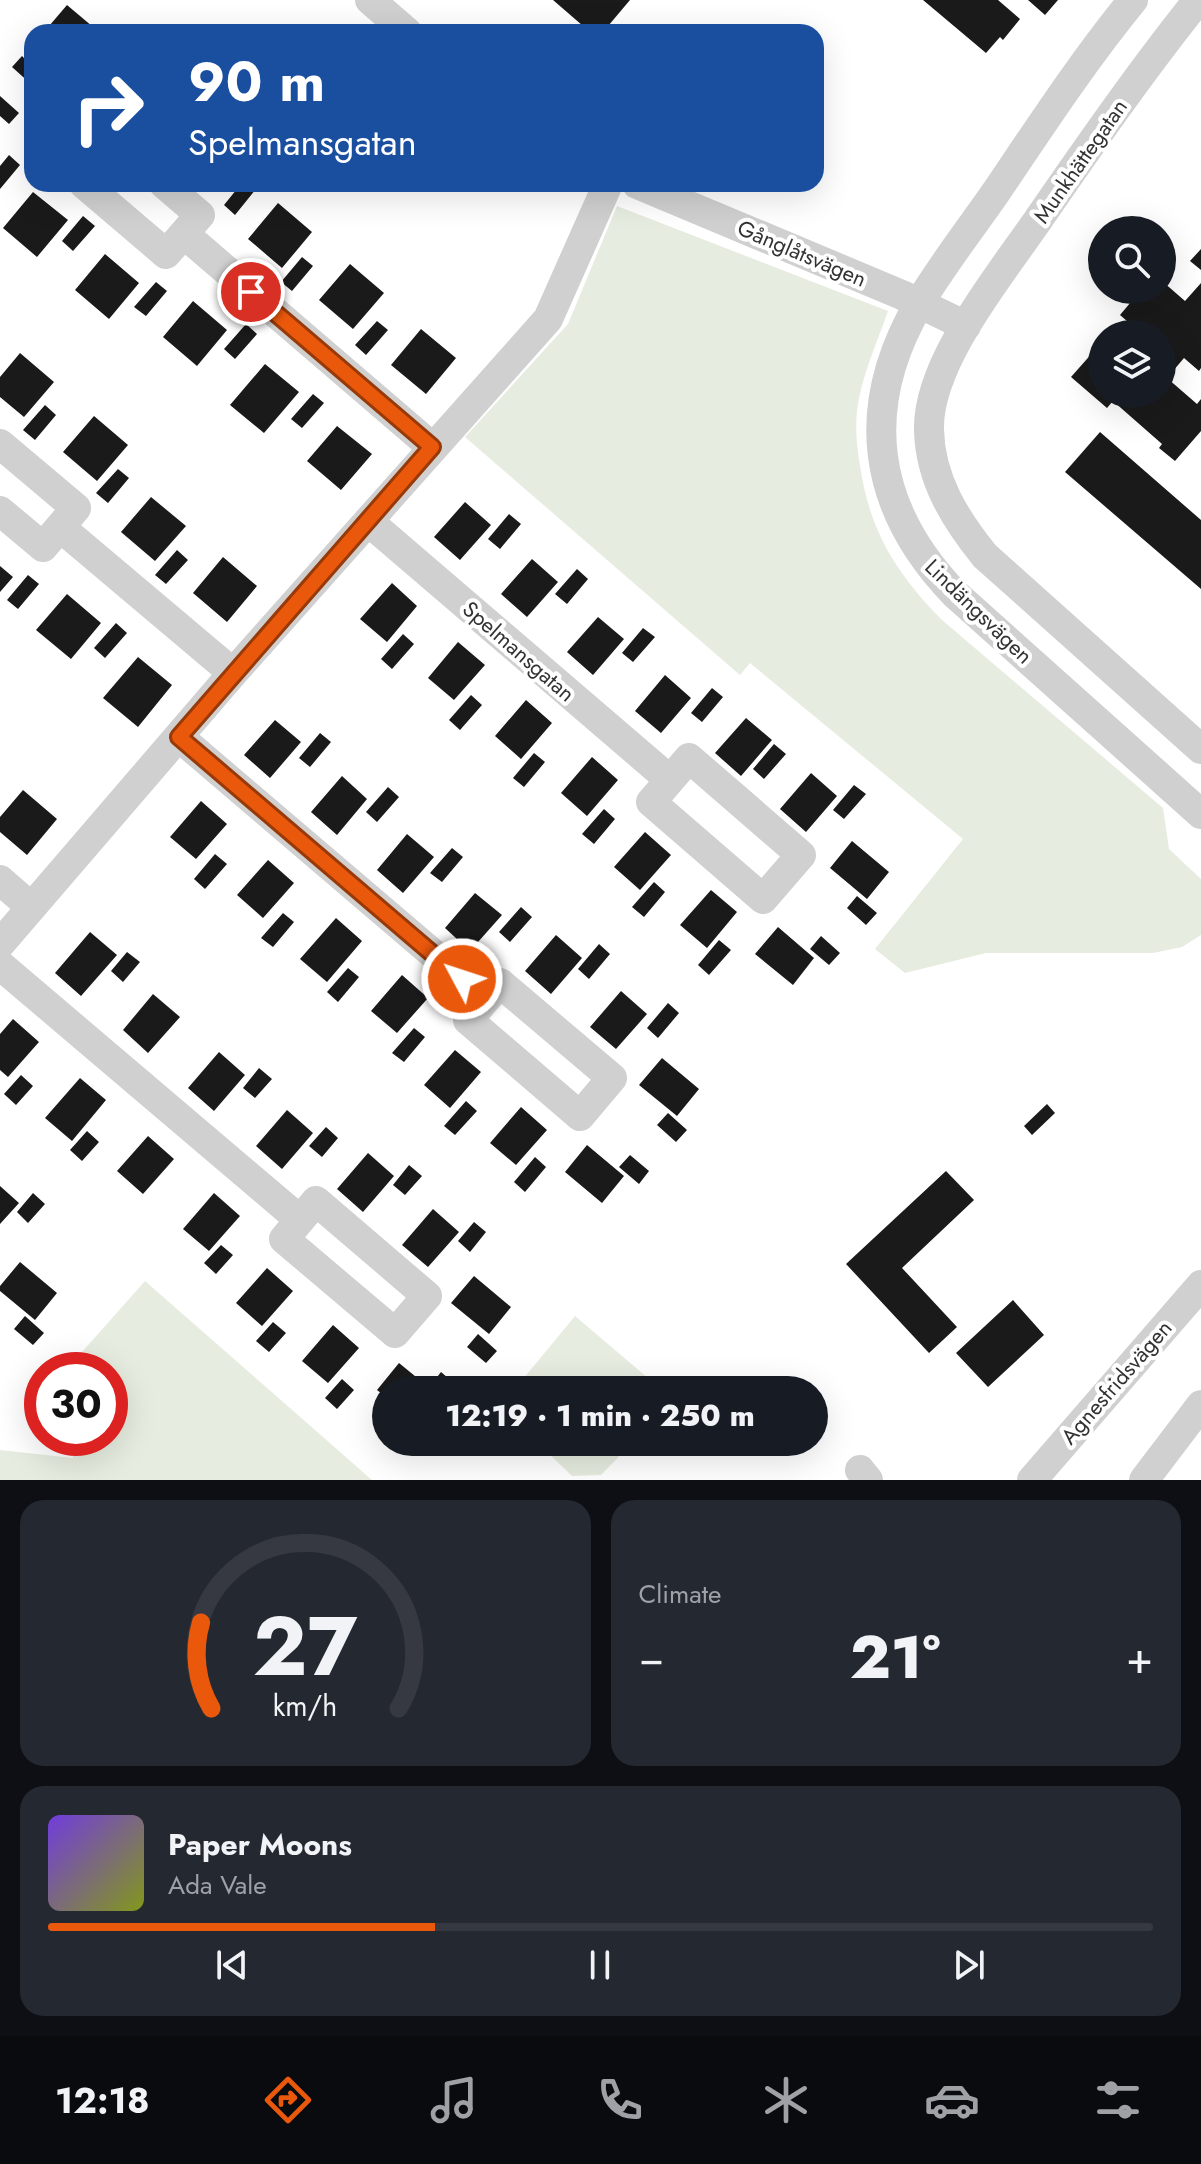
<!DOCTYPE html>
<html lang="en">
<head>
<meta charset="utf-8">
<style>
	:root { --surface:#171b24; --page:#242831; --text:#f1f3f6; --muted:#9ea1a6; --line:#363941; --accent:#ea580c }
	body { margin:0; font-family:Jost,sans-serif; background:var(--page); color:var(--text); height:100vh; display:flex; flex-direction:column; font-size:30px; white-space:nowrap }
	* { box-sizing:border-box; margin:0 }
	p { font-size:26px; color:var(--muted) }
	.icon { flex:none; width:44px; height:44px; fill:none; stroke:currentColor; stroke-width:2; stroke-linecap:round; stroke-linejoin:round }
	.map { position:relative; height:1480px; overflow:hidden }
	.sheet { display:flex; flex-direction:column; gap:20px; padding:20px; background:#0d0f14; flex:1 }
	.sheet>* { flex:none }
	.guide { position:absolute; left:24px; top:24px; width:800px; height:168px; border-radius:24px; box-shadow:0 8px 32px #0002; background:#1a4fa0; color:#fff; overflow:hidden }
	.buttons { position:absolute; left:1088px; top:216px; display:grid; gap:16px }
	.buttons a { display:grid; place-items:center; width:88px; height:88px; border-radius:50%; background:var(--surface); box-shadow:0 8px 32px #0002; font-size:40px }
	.speed { position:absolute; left:24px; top:1352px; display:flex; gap:16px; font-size:40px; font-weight:700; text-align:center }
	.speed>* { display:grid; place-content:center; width:104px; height:104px; border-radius:50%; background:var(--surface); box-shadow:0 8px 32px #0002; line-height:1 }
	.speed .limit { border:12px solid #d22; background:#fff; color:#111 }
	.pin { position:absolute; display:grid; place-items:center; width:68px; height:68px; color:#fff; margin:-34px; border:4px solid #fff; border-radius:50%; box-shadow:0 2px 8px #0007 }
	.me { position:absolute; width:88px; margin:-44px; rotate:310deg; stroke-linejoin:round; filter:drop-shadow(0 0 6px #0008) }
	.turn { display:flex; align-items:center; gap:28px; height:168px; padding:0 32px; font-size:36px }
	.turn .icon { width:104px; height:104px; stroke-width:2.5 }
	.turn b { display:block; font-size:56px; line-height:68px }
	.big { font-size:60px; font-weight:800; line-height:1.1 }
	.sheet .tile { flex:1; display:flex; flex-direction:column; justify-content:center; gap:12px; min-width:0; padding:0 28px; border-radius:24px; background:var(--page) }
	.sheet .dial { align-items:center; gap:0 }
	.dial svg { height:208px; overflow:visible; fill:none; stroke:var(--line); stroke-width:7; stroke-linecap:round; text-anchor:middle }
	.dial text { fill:var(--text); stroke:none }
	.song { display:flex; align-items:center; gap:24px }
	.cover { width:96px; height:96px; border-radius:12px; background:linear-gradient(135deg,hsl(260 70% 55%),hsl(70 70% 35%)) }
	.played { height:8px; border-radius:4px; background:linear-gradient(90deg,var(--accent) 35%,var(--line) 35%) }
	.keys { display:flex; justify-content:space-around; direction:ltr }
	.heat { display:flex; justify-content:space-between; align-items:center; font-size:44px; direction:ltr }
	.sheet .tiles { flex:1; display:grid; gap:20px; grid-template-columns:1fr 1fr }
	.tile:last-child { grid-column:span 2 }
	.trip { position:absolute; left:372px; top:1376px; width:456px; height:80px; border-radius:40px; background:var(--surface); box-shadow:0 8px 32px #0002; font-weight:800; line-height:80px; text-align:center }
	.menu { display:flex; height:128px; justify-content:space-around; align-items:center; background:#090b0e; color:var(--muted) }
	.menu .icon { width:56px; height:56px }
	.menu .active { color:var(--accent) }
	.menu b { font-size:36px; color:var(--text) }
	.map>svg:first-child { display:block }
	.green { fill:#e6ecdf }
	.building { fill:#1a1a1a }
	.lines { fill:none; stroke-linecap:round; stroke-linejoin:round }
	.minor { stroke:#d0d0d0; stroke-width:30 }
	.route-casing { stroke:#983908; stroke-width:20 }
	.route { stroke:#ea580c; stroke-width:14 }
	.labels { text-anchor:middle; stroke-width:8; stroke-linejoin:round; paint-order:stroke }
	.street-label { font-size:22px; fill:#333; stroke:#fff }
</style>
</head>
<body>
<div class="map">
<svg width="1201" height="1480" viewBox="0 0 1201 1480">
	<rect width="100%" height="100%" fill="#fff"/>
	<path class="green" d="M617 206 888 311C877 343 861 377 857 411 855 429 857 448 860 466 870 532 896 573 942 620L1163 808 1169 849 1201 879V935L1182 947 1153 953H986L905 973 875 949 963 839 750 663 740 675 465 437 568 324Z
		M145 1281 372 1480H0V1450L73 1458 70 1438H110V1370H66Z
		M575 1316 662 1390H514Z
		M537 1442H633L601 1475 572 1476Z"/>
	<path class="building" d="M553 0H630L603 32H590Z
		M923 0H998L1020 19 1003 40 1000 37 986 53Z
		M1028 0H1058L1045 15Z
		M67 5 99 32H44Z
		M22 56 32 66V85L12 67Z
		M0 96 19 113 9 124 0 116Z
		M9 155 20 165 0 189V166Z
		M241 184H250L256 189 235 215 224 205Z
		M33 192 68 220 37 257 3 228Z
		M278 203 312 232 282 268 248 239Z
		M83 216 95 226 73 251 62 241Z
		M1201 249V270L1190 261Z
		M105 254 139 283 109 319 75 290Z
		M302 257 313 266 292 291 281 282Z
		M350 264 384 293 353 329 319 300Z
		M1162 281 1185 301 1201 283V368L1199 371 1184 358 1167 378 1197 404 1201 399V431L1175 461 1159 448 1162 444 1113 401 1107 408 1071 377 1102 342V394H1162V334H1142L1120 315 1141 290H1162Z
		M156 282 167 291 146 316 134 307Z
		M193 301 227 330 197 366 163 337Z
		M377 321 388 330 366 355 355 345Z
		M246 324 257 334 235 359 224 349Z
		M421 329 456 358 426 394 391 365Z
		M20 353 54 382 24 417 0 397V377Z
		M265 364 299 392 264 433 230 405Z
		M313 394 324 403 302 428 291 419Z
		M45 405 56 415 35 440 23 430Z
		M94 416 128 445 97 481 63 452Z
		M337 426 372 454 341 490 307 461Z
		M1100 432 1201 520V589L1065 472Z
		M118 469 129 478 108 503 96 493Z
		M151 497 186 526 155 561 121 532Z
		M465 502 491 525 460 560 434 537Z
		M509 514 521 524 500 549 488 539Z
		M177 550 188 560 166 584 155 575Z
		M223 557 257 586 227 622 193 593Z
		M532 559 558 582 527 617 501 594Z
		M0 566 13 577 0 592Z
		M577 569 588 579 567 604 555 594Z
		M28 575 39 584 18 609 7 600Z
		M392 583 417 606 387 642 360 619Z
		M67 594 101 623 71 659 36 630Z
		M598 617 624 639 593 675 567 652Z
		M116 623 127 633 105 658 94 648Z
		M643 628 655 637 633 662 622 653Z
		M403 634 414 644 392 669 381 659Z
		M458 642 485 665 454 700 428 678Z
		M138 657 172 685 138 727 103 698Z
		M665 675 691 698 661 733 635 711Z
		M712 688 723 697 702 722 691 713Z
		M471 695 482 705 460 730 449 720Z
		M526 700 552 723 521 759 495 736Z
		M746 718 772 740 741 776 715 753Z
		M275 720 301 742 270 778 244 755Z
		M320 733 331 742 310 767 299 758Z
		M774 744 786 754 764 779 753 769Z
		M534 753 545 762 524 787 513 778Z
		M592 757 618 780 587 816 561 793Z
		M811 773 837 796 806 832 780 809Z
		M342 776 367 799 337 835 311 812Z
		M854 785 866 794 844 819 833 810Z
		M388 787 399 797 377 822 366 812Z
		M23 790 57 819 27 855 0 832V817Z
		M201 801 227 824 196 859 170 837Z
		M604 809 615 819 594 844 582 834Z
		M645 832 671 855 640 890 614 867Z
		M407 834 434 857 403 893 377 870Z
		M852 841 889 872 867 899 830 868Z
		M452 848 463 857 442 882 430 873Z
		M215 854 227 864 205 889 194 879Z
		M268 860 294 883 263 918 237 895Z
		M654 882 665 892 644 917 632 907Z
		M711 890 737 912 707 948 680 925Z
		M475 893 502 915 470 951 445 928Z
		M857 896 877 913 866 925 847 908Z
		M521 907 532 917 510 942 499 932Z
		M283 913 294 922 273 947 261 938Z
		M336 918 362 941 327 982 300 959Z
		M778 927 814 958 793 985 755 954Z
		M90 932 117 955 81 996 55 973Z
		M556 935 582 958 551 994 525 971Z
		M821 936 840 953 829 965 810 949Z
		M719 940 731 950 709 975 698 965Z
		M599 944 610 954 589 979 578 969Z
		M127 952 140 962 123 982 111 971Z
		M348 968 359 977 338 1002 327 992Z
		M402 975 428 998 397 1033 371 1011Z
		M621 991 647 1014 616 1049 590 1027Z
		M153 994 180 1017 148 1053 123 1030Z
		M668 1003 679 1013 658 1038 647 1028Z
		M13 1019 39 1042 8 1077 0 1070V1034Z
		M414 1028 425 1037 404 1062 392 1053Z
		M455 1050 481 1072 450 1108 424 1085Z
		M219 1052 245 1075 214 1111 188 1088Z
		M662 1058 699 1089 677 1116 639 1085Z
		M259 1068 272 1079 255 1098 243 1088Z
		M21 1075 33 1086 16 1105 4 1094Z
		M80 1078 106 1100 72 1141 45 1118Z
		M466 1101 477 1111 455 1135 444 1126Z
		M1047 1104 1055 1113 1032 1135 1024 1126Z
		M521 1107 547 1130 516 1165 490 1143Z
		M287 1110 313 1133 282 1169 256 1146Z
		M668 1113 687 1130 676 1142 657 1125Z
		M326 1127 338 1138 322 1157 309 1146Z
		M87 1131 99 1142 82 1161 70 1150Z
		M148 1136 174 1159 143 1194 117 1171Z
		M587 1145 624 1176 602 1203 565 1172Z
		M368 1153 394 1176 363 1212 337 1189Z
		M630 1155 649 1171 639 1184 619 1167Z
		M535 1157 546 1167 525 1192 514 1182Z
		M409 1165 422 1176 405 1195 393 1185Z
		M946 1171 974 1200 902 1268 957 1327 929 1353 846 1264Z
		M0 1186 19 1203 0 1224Z
		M33 1193 45 1204 28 1223 17 1212Z
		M214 1193 240 1216 209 1251 183 1229Z
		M433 1209 459 1232 428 1267 402 1245Z
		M474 1222 486 1232 470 1252 458 1241Z
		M221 1245 233 1255 216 1274 204 1263Z
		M20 1262 57 1293 35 1320 0 1291V1286Z
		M267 1268 293 1291 262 1326 236 1303Z
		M474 1276 511 1307 489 1334 451 1303Z
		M1013 1300 1044 1335 988 1387 956 1353Z
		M25 1316 44 1333 33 1345 14 1329Z
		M273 1322 286 1333 269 1352 256 1341Z
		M333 1325 359 1348 328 1383 302 1361Z
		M478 1334 497 1351 486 1363 467 1347Z
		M399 1363 432 1390H386V1397L377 1390Z
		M441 1372 462 1390H437L431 1385Z
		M342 1379 354 1390 337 1409 325 1398Z"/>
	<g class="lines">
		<path class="minor" d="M370 0 407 32
			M1133 0C1083 61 1040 127 996 192 971 228 943 264 920 302 858 407 871 507 955 594L1201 814
			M1198 0C1142 70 1091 143 1040 217 1002 273 927 362 929 430 930 479 955 519 985 556L1201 749
			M84 184 166 254 200 215 164 184
			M637 184 902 295 966 326
			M184 234 432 447
			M0 444 76 508 43 547 0 511
			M368 521 670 780 651 802 763 899 801 855 689 758 670 780
			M60 527 233 673
			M179 737 486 999 468 1020 580 1116 612 1078 500 983 486 999
			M0 880 31 907
			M0 944 233 673 548 319 608 184
			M0 965 300 1220
			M316 1201 427 1296 395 1333 284 1239Z
			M860 1470 868 1480
			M1032 1480 1201 1285
			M1144 1480 1201 1405"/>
	</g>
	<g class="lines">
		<g class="route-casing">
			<path id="route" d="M251 292 432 447 179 737 462 979"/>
		</g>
		<use href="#route" class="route"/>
	</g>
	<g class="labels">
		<g class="street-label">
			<text transform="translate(1080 161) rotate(-55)" y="8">Munkhättegatan</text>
			<text transform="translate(802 253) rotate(23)" y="8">Gånglåtsvägen</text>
			<text transform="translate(979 611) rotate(44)" y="8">Lindängsvägen</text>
			<text transform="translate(519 651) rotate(41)" y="8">Spelmansgatan</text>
			<text transform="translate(1116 1382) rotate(-49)" y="8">Agnesfridsvägen</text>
		</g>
	</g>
</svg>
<div class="buttons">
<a><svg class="icon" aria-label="search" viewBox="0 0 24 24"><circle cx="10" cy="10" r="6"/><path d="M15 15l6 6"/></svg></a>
<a><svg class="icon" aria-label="layers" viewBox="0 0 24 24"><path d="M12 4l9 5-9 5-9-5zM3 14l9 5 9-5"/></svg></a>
</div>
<div class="speed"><div class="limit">30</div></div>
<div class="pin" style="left:251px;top:292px;background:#d93025"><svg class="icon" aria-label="arrive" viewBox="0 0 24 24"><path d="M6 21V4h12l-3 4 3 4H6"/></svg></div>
<svg class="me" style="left:462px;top:979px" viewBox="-20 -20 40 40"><circle r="17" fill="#ea580c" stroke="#fff" stroke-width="3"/><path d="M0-11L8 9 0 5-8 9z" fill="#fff"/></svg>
<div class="trip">12:19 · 1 min · 250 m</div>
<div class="guide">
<div class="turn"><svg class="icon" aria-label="right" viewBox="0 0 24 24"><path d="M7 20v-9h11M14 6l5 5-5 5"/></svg><div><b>90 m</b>Spelmansgatan</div></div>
</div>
</div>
<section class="sheet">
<div class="tiles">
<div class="tile dial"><svg viewBox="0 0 100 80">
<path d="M14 69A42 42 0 1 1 86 69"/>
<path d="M14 69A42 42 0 0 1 10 36" stroke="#ea580c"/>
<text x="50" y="56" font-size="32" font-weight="700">27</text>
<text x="50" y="72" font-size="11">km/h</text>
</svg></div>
<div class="tile"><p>Climate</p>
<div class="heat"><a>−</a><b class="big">21°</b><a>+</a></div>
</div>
<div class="tile">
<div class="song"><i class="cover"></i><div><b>Paper Moons</b><p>Ada Vale</p></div></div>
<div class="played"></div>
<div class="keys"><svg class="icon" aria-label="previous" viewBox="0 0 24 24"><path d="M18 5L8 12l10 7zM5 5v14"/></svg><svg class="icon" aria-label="pause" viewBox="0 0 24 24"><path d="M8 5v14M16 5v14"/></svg><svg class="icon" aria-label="next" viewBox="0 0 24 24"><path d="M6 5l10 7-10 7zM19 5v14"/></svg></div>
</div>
</div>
</section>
<nav class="menu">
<b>12:18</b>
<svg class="icon active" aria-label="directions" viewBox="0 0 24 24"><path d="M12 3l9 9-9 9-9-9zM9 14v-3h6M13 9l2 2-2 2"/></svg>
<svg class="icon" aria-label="music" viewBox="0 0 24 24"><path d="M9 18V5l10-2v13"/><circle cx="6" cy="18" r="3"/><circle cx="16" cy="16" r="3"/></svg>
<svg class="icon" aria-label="phone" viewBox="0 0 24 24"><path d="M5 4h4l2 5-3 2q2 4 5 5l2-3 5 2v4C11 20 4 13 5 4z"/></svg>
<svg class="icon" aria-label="climate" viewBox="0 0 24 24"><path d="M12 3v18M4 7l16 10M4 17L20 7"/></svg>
<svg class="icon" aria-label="car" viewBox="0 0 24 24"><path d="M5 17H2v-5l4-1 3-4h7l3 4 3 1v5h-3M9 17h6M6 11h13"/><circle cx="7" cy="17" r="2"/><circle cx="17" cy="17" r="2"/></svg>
<svg class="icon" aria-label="filters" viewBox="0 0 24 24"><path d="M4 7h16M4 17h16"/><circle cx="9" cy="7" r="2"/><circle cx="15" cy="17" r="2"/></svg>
</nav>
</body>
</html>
